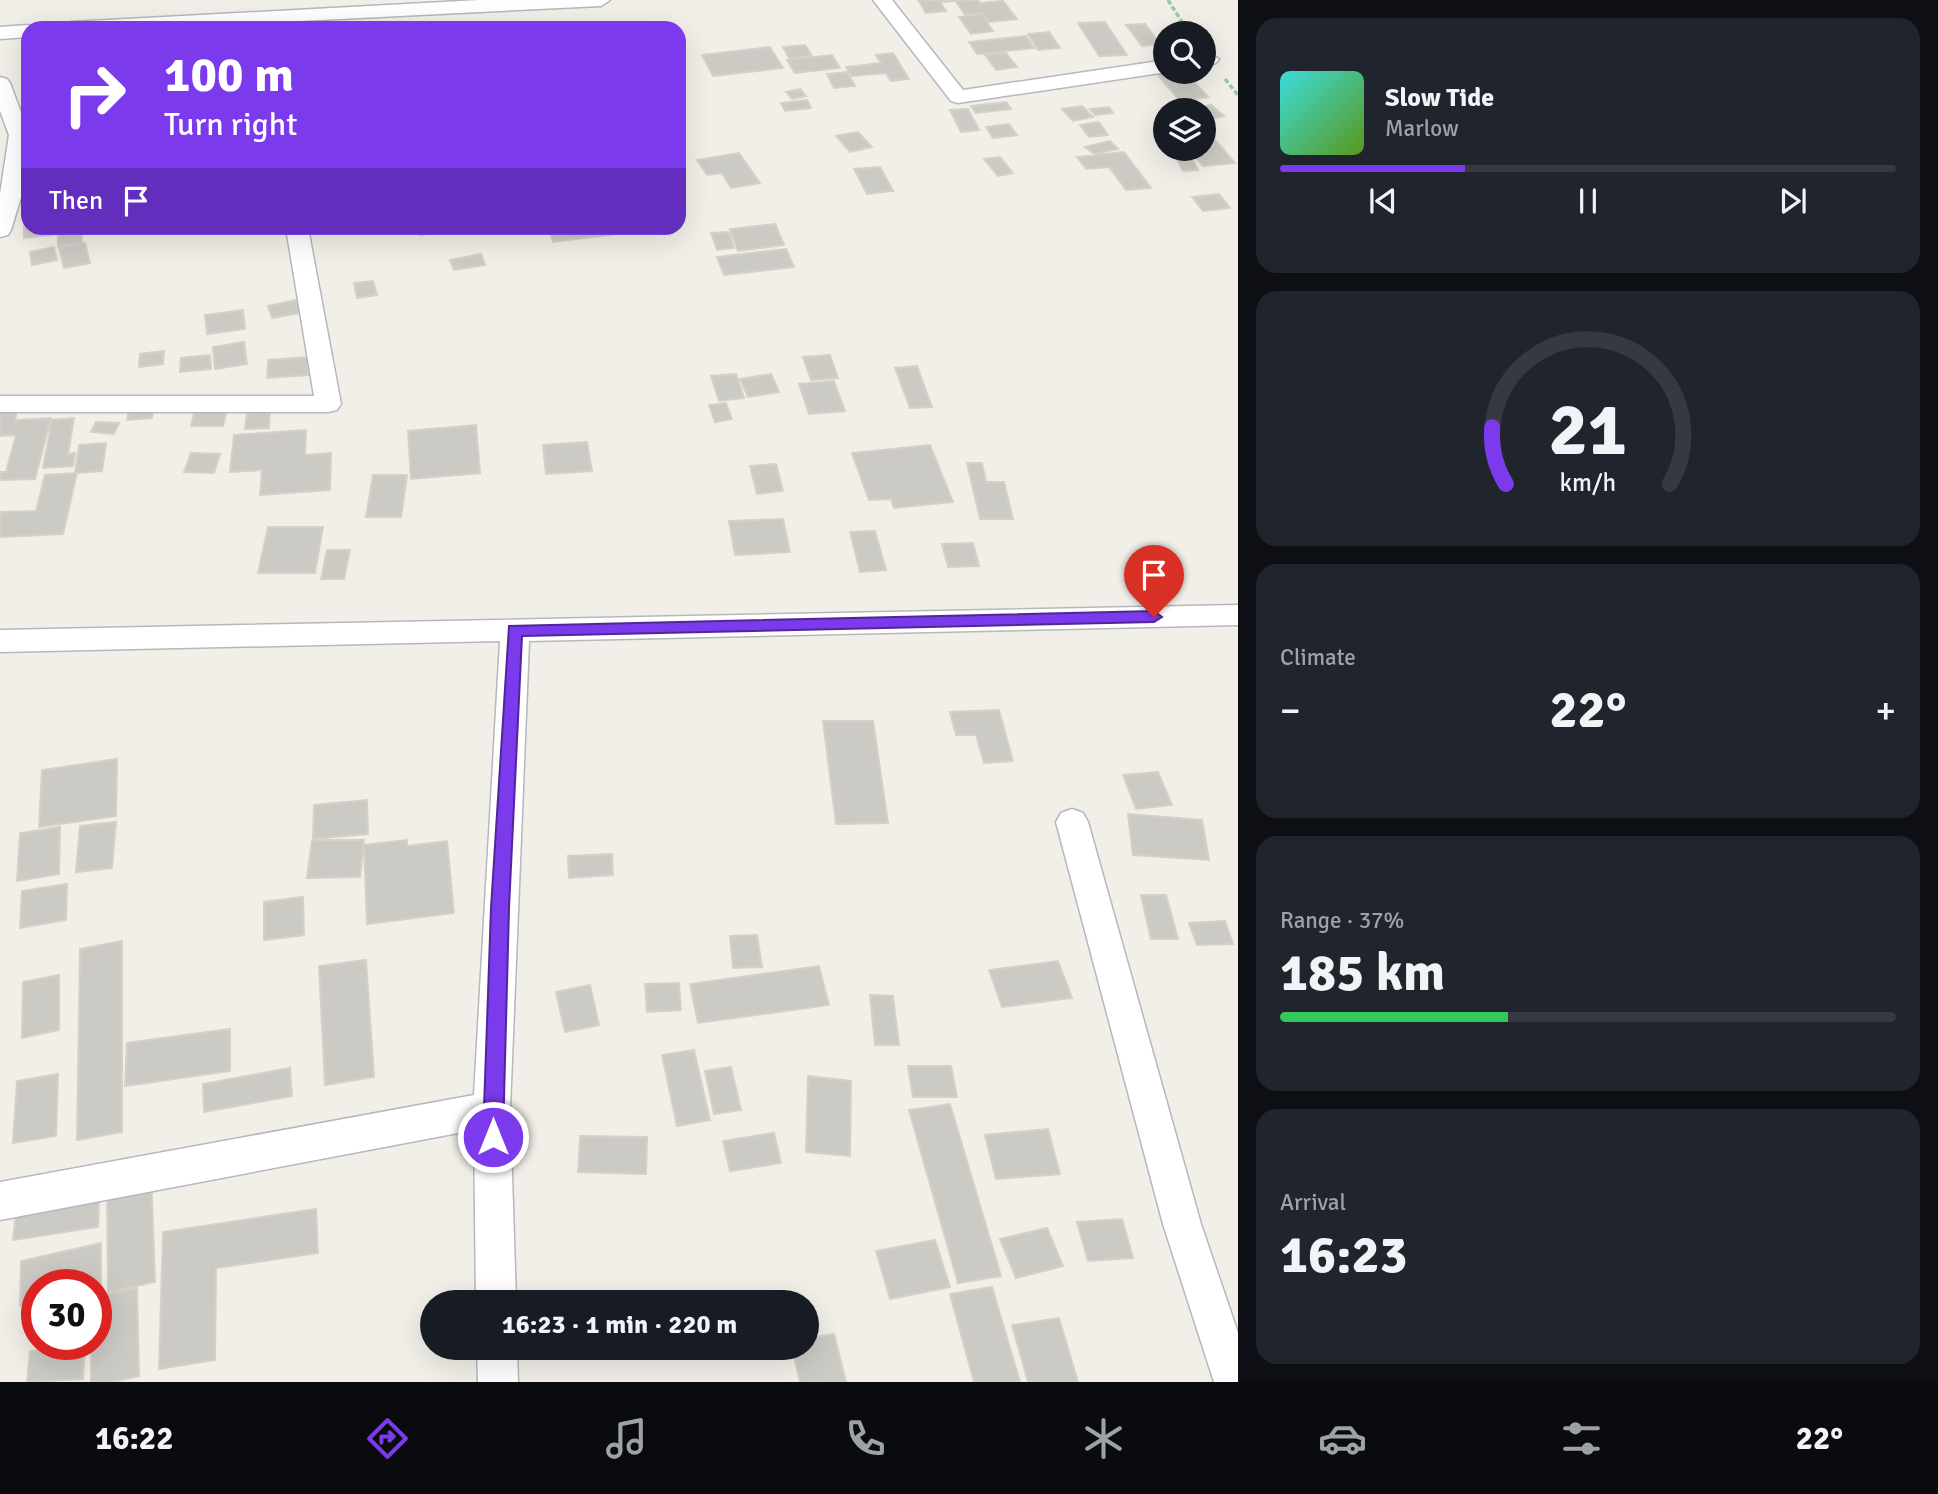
<!DOCTYPE html>
<html lang="en">
<head>
<meta charset="utf-8">
<style>
	:root { --surface:#171b24; --page:#20242c; --text:#f1f3f6; --muted:#9ea1a6; --line:#363941; --accent:#7c3aed }
	body { margin:0; font-family:Signika,sans-serif; background:var(--page); color:var(--text); height:100vh; display:flex; flex-direction:column; font-size:26px; white-space:nowrap }
	* { box-sizing:border-box; margin:0 }
	p { font-size:23px; color:var(--muted) }
	.icon { flex:none; width:38px; height:38px; fill:none; stroke:currentColor; stroke-width:2; stroke-linecap:round; stroke-linejoin:round }
	.map { position:relative; flex:1; overflow:hidden }
	.side { display:flex; flex-direction:column; gap:18px; padding:18px; background:#0d0f14; width:700px }
	.side>* { flex:none }
	.banner { position:absolute; left:21px; top:21px; width:665px; height:214px; border-radius:21px; box-shadow:0 7px 28px #0002; background:#7c3aed; color:#fff; overflow:hidden }
	.buttons { position:absolute; left:1153px; top:21px; display:grid; gap:14px }
	.buttons a { display:grid; place-items:center; width:63px; height:63px; border-radius:50%; background:var(--surface); box-shadow:0 7px 28px #0002; font-size:35px }
	.speed { position:absolute; left:21px; top:1269px; display:flex; gap:14px; font-size:35px; font-weight:700; text-align:center }
	.speed>* { display:grid; place-content:center; width:91px; height:91px; border-radius:50%; background:var(--surface); box-shadow:0 7px 28px #0002; line-height:1 }
	.speed .limit { border:10px solid #d22; background:#fff; color:#111 }
	.pin { position:absolute; display:grid; place-items:center; width:60px; height:60px; color:#fff; margin:-72px -30px; border-radius:50% 50% 50% 0; rotate:-45deg; box-shadow:0 0 7px #0007 }
	.pin .icon { rotate:45deg }
	.me { position:absolute; width:77px; margin:-38px; rotate:0deg; stroke-linejoin:round; filter:drop-shadow(0 0 5px #0008) }
	.turn { display:flex; align-items:center; gap:24px; height:147px; padding:0 28px; font-size:32px }
	.turn .icon { width:91px; height:91px; stroke-width:2.5 }
	.turn b { display:block; font-size:49px; line-height:60px }
	.then { display:flex; align-items:center; height:66px; padding:0 28px; background:#0003; gap:14px; font-size:26px }
	.big { font-size:52px; font-weight:700; line-height:1.1 }
	.side .tile { flex:1; display:flex; flex-direction:column; justify-content:center; gap:10px; min-width:0; padding:0 24px; border-radius:21px; background:var(--page) }
	.side .dial { align-items:center; gap:0 }
	.dial svg { height:182px; overflow:visible; fill:none; stroke:var(--line); stroke-width:7; stroke-linecap:round; text-anchor:middle }
	.dial text { fill:var(--text); stroke:none }
	.song { display:flex; align-items:center; gap:21px }
	.cover { width:84px; height:84px; border-radius:10px; background:linear-gradient(135deg,hsl(180 70% 55%),hsl(90 70% 35%)) }
	.played { height:7px; border-radius:4px; background:linear-gradient(90deg,var(--accent) 30%,var(--line) 30%) }
	.keys { display:flex; justify-content:space-around; direction:ltr }
	.heat { display:flex; justify-content:space-between; align-items:center; font-size:38px; direction:ltr }
	.charge { height:10px; border-radius:5px; background:linear-gradient(90deg,#34c759 37%,var(--line) 0) }
	.trip { position:absolute; left:420px; top:1290px; width:399px; height:70px; border-radius:35px; background:var(--surface); box-shadow:0 7px 28px #0002; font-weight:700; line-height:70px; text-align:center }
	.dock { display:flex; height:112px; justify-content:space-around; align-items:center; background:#090b0e; color:var(--muted) }
	.dock .icon { width:49px; height:49px }
	.dock .on { color:var(--accent) }
	.dock b { font-size:32px; color:var(--text) }
	main { display:flex; flex:1; min-height:0 }
	.map>svg:first-child { display:block }
	.building { fill:#cccac5; stroke:#d6d1c6; stroke-width:2 }
	.lines { fill:none; stroke-linecap:round; stroke-linejoin:round }
	.street-casing { stroke:#b5b8bc; stroke-width:3 }
	.path { stroke:#9cc7a9; stroke-width:3.5; stroke-dasharray:5 2.5; stroke-linecap:butt }
	.street { fill:#fff; fill-rule:evenodd }
	.route { fill:#7c3aed; stroke:#51269a; stroke-width:2 }
</style>
</head>
<body>
<main>
<div class="map">
<svg width="1238" height="1382" viewBox="0 0 1238 1382">
	<rect width="100%" height="100%" fill="#f1efe8"/>
	<path class="building" d="M918 0H954L955 1 940 2 946 11 926 13Z
		M955 0H978L980 3 1003 1 1017 19 989 22 982 13 965 15Z
		M981 14 993 31 971 34 959 17Z
		M1105 22 1127 55 1099 56 1078 23Z
		M1145 24 1160 44 1142 46 1126 25Z
		M1049 32 1060 48 1038 50 1028 34Z
		M1026 36 1034 48 977 54 969 42Z
		M805 45 812 56 789 58 783 47Z
		M770 47 783 68 713 76 702 55Z
		M893 53 909 79 891 81 886 73 852 76 846 67 881 63 876 55Z
		M1006 53 1017 67 996 70 985 55Z
		M832 55 840 68 795 73 787 60Z
		M847 72 855 86 834 88 827 74Z
		M1185 72 1208 97 1180 101 1156 73Z
		M800 89 806 96 792 99 786 92Z
		M807 100 811 108 785 111 781 103Z
		M1006 102 1011 109 976 113 971 106Z
		M1211 105 1224 116 1212 119 1198 107Z
		M1082 106 1093 117 1073 121 1062 109Z
		M1109 107 1113 113 1095 115 1090 109Z
		M968 109 979 130 961 132 950 110Z
		M1099 122 1108 135 1089 137 1080 125Z
		M1009 124 1017 135 993 138 986 127Z
		M858 132 872 147 850 152 836 136Z
		M1210 134 1235 163 1203 166 1188 149H1204V135Z
		M1110 141 1118 149 1094 154 1085 147Z
		M1124 152 1151 188 1126 190 1109 167 1086 169 1077 157Z
		M739 153 760 183 731 188 722 173 707 175 697 160Z
		M1191 156 1198 170 1183 171 1176 157Z
		M1000 157 1013 173 998 176 984 159Z
		M880 167 893 191 867 194 854 169Z
		M1219 194 1230 208 1203 211 1192 197Z
		M28 223V228H81L82 243 58 246V234L24 238V224Z
		M775 224 784 245 738 251 730 229Z
		M418 228H435L437 233 420 235Z
		M573 228H640L641 231 553 242 549 230Z
		M729 232 734 248 717 250 711 233Z
		M85 243 90 263 64 268 59 248Z
		M54 247 57 260 32 265 30 252Z
		M786 249 794 267 724 275 717 257Z
		M481 254 485 265 454 270 450 260Z
		M373 281 377 295 357 298 354 283Z
		M296 300 300 313 272 318 268 306Z
		M243 310 245 329 207 334 205 315Z
		M244 342 247 364 215 369 213 347Z
		M164 351 163 364 139 367 140 354Z
		M210 355 211 369 180 372 181 358Z
		M830 355 838 378 811 380 803 357Z
		M308 357V375L267 378 268 360Z
		M917 366 932 407 910 408 895 368Z
		M736 374 744 398 719 401 711 376Z
		M771 374 779 392 748 397 740 379Z
		M834 381 845 411 809 414 799 384Z
		M726 403 732 419 715 422 709 405Z
		M154 405 152 418 127 420 130 406Z
		M196 406H228L223 426H191Z
		M17 410 15 420 51 418 35 479 0 480V472H6L16 435 0 436V411Z
		M270 412 269 428 245 429 247 413Z
		M74 418 68 454 75 453 73 466 43 468 52 420Z
		M96 422 119 423 114 434 91 432Z
		M476 425 480 473 411 479 408 431Z
		M306 430 305 455 331 453 330 490 260 495 262 470 230 472 234 435Z
		M587 442 592 471 546 474 543 445Z
		M106 443 102 471 75 473 79 445Z
		M930 445 953 502 894 508 891 499 869 500 852 453Z
		M191 453 220 454 214 473 184 472Z
		M967 463H982L986 482H1004L1013 519H980Z
		M776 464 783 491 757 494 750 466Z
		M77 473 63 534 0 537V512L36 511 45 475Z
		M373 475H407L401 517H366Z
		M783 519 790 552 735 555 729 521Z
		M268 527H323L315 573H258Z
		M875 531 886 570 860 572 850 532Z
		M973 543 979 566 948 567 942 544Z
		M327 550H350L344 579H321Z
		M999 710 1013 761 984 763 976 735H956L950 712Z
		M823 721H873L888 823 836 824Z
		M117 759 116 816 39 827 42 770Z
		M1158 772 1172 805 1136 809 1123 775Z
		M367 800 368 834 313 839 314 805Z
		M1128 814 1202 820 1209 860 1133 855Z
		M116 822 112 868 76 872 80 826Z
		M60 827 59 874 17 881 20 833Z
		M312 840H364L360 877 307 878Z
		M407 840V846L447 841 454 913 367 924 364 845Z
		M612 854 613 875 569 878 568 856Z
		M67 884 66 920 20 928 22 891Z
		M1141 895H1166L1178 939H1151Z
		M303 897 304 935 264 940V902Z
		M1225 921 1233 944 1197 945 1189 923Z
		M757 935 762 967 733 968 730 936Z
		M122 941V1132L77 1140 80 949Z
		M366 960 374 1077 325 1085 319 966Z
		M1058 961 1072 998 1002 1007 989 970Z
		M819 966 829 1005 698 1023 690 984Z
		M59 975V1030L22 1038 23 982Z
		M679 983 681 1010 647 1012 645 984Z
		M590 985 599 1025 565 1032 556 992Z
		M870 995 893 996 899 1045H875Z
		M230 1029V1071L125 1086 127 1043Z
		M694 1050 710 1120 677 1126 662 1055Z
		M908 1066H951L957 1097H913Z
		M731 1067 741 1110 714 1114 705 1071Z
		M290 1068 292 1096 204 1112 203 1084Z
		M58 1074 56 1136 13 1143 17 1081Z
		M808 1076 851 1081 850 1156 806 1152Z
		M950 1104 1001 1276 958 1283 909 1110Z
		M1048 1129 1060 1174 996 1179 985 1135Z
		M774 1133 781 1163 730 1171 723 1141Z
		M580 1136 647 1137 646 1174 578 1172Z
		M151 1174 155 1282 108 1292 107 1183Z
		M100 1181 98 1227 13 1240 18 1193Z
		M316 1209 318 1253 216 1268 215 1360 159 1369 163 1232Z
		M1122 1219 1133 1258 1088 1261 1077 1222Z
		M1047 1228 1063 1266 1016 1278 1000 1239Z
		M935 1240 950 1287 890 1299 876 1251Z
		M101 1243V1288L96 1289V1284H37V1303L20 1306 21 1261Z
		M992 1287 1020 1382H974L950 1294Z
		M137 1288 139 1376 113 1382H91V1344H96V1296Z
		M1059 1318 1078 1382H1028L1012 1325Z
		M834 1334 846 1382H800L792 1348H807V1338Z
		M76 1344H85L83 1379 27 1382 30 1351Z
		M529 1348H573L531 1358Z"/>
	<g class="lines">
		<g class="street-casing">
			<path id="street" d="M480 0H610L601 6 156 28H61L71 22Z
				M873 0H892L963 90 1166 60 1167 72 958 103 951 101Z
				M28 25 36 28H28V37L0 39V27Z
				M1209 53 1219 59 1216 63 1204 66V54Z
				M0 77 7 79 10 83 28 131 22 194 11 230 8 235 0 237V194L9 135 0 111Z
				M286 228H308L341 404 337 410 328 412H0V396H314Z
				M1238 605V625L529 641 510 1109 516 1302H476L474 1130 0 1220V1182L474 1095 500 641 0 652V630Z
				M1072 809 1083 813 1088 822 1201 1224 1238 1333V1382H1214L1163 1224 1056 822 1061 813Z
				M477 1348H517L518 1382H478Z"/>
		</g>
		<path class="path" d="M1168 0 1189 33
			M1225 79 1238 95"/>
		<use href="#street" class="street"/>
	</g>
	<path class="route" d="M1154 611 1162 617 1154 622 522 636 509 908 503 1137 500 1144 493 1146 486 1144 483 1137 491 908 509 626Z"/>
</svg>
<div class="buttons">
<a><svg class="icon" aria-label="search" viewBox="0 0 24 24"><circle cx="10" cy="10" r="6"/><path d="M15 15l6 6"/></svg></a>
<a><svg class="icon" aria-label="layers" viewBox="0 0 24 24"><path d="M12 4l9 5-9 5-9-5zM3 14l9 5 9-5"/></svg></a>
</div>
<div class="speed"><div class="limit">30</div></div>
<div class="pin" style="left:1154px;top:617px;background:#d93025"><svg class="icon" aria-label="arrive" viewBox="0 0 24 24"><path d="M6 21V4h12l-3 4 3 4H6"/></svg></div>
<svg class="me" style="left:493px;top:1137px" viewBox="-20 -20 40 40"><circle r="17" fill="#7c3aed" stroke="#fff" stroke-width="3"/><path d="M0-11L8 9 0 5-8 9z" fill="#fff"/></svg>
<div class="trip">16:23 · 1 min · 220 m</div>
<div class="banner">
<div class="turn"><svg class="icon" aria-label="right" viewBox="0 0 24 24"><path d="M7 20v-9h11M14 6l5 5-5 5"/></svg><div><b>100 m</b>Turn right</div></div>
<div class="then">Then<svg class="icon" aria-label="arrive" viewBox="0 0 24 24"><path d="M6 21V4h12l-3 4 3 4H6"/></svg></div>
</div>
</div>
<section class="side">
<div class="tile">
<div class="song"><i class="cover"></i><div><b>Slow Tide</b><p>Marlow</p></div></div>
<div class="played"></div>
<div class="keys"><svg class="icon" aria-label="previous" viewBox="0 0 24 24"><path d="M18 5L8 12l10 7zM5 5v14"/></svg><svg class="icon" aria-label="pause" viewBox="0 0 24 24"><path d="M8 5v14M16 5v14"/></svg><svg class="icon" aria-label="next" viewBox="0 0 24 24"><path d="M6 5l10 7-10 7zM19 5v14"/></svg></div>
</div>
<div class="tile dial"><svg viewBox="0 0 100 80">
<path d="M14 69A42 42 0 1 1 86 69"/>
<path d="M14 69A42 42 0 0 1 8 44" stroke="#7c3aed"/>
<text x="50" y="56" font-size="32" font-weight="700">21</text>
<text x="50" y="72" font-size="11">km/h</text>
</svg></div>
<div class="tile"><p>Climate</p>
<div class="heat"><a>−</a><b class="big">22°</b><a>+</a></div>
</div>
<div class="tile"><p>Range · 37%</p><b class="big">185 km</b><div class="charge"></div></div>
<div class="tile"><p>Arrival</p><b class="big">16:23</b></div>
</section>
</main>
<nav class="dock">
<b>16:22</b>
<svg class="icon on" aria-label="directions" viewBox="0 0 24 24"><path d="M12 3l9 9-9 9-9-9zM9 14v-3h6M13 9l2 2-2 2"/></svg>
<svg class="icon" aria-label="music" viewBox="0 0 24 24"><path d="M9 18V5l10-2v13"/><circle cx="6" cy="18" r="3"/><circle cx="16" cy="16" r="3"/></svg>
<svg class="icon" aria-label="phone" viewBox="0 0 24 24"><path d="M5 4h4l2 5-3 2q2 4 5 5l2-3 5 2v4C11 20 4 13 5 4z"/></svg>
<svg class="icon" aria-label="climate" viewBox="0 0 24 24"><path d="M12 3v18M4 7l16 10M4 17L20 7"/></svg>
<svg class="icon" aria-label="car" viewBox="0 0 24 24"><path d="M5 17H2v-5l4-1 3-4h7l3 4 3 1v5h-3M9 17h6M6 11h13"/><circle cx="7" cy="17" r="2"/><circle cx="17" cy="17" r="2"/></svg>
<svg class="icon" aria-label="filters" viewBox="0 0 24 24"><path d="M4 7h16M4 17h16"/><circle cx="9" cy="7" r="2"/><circle cx="15" cy="17" r="2"/></svg>
<b>22°</b>
</nav>
</body>
</html>
